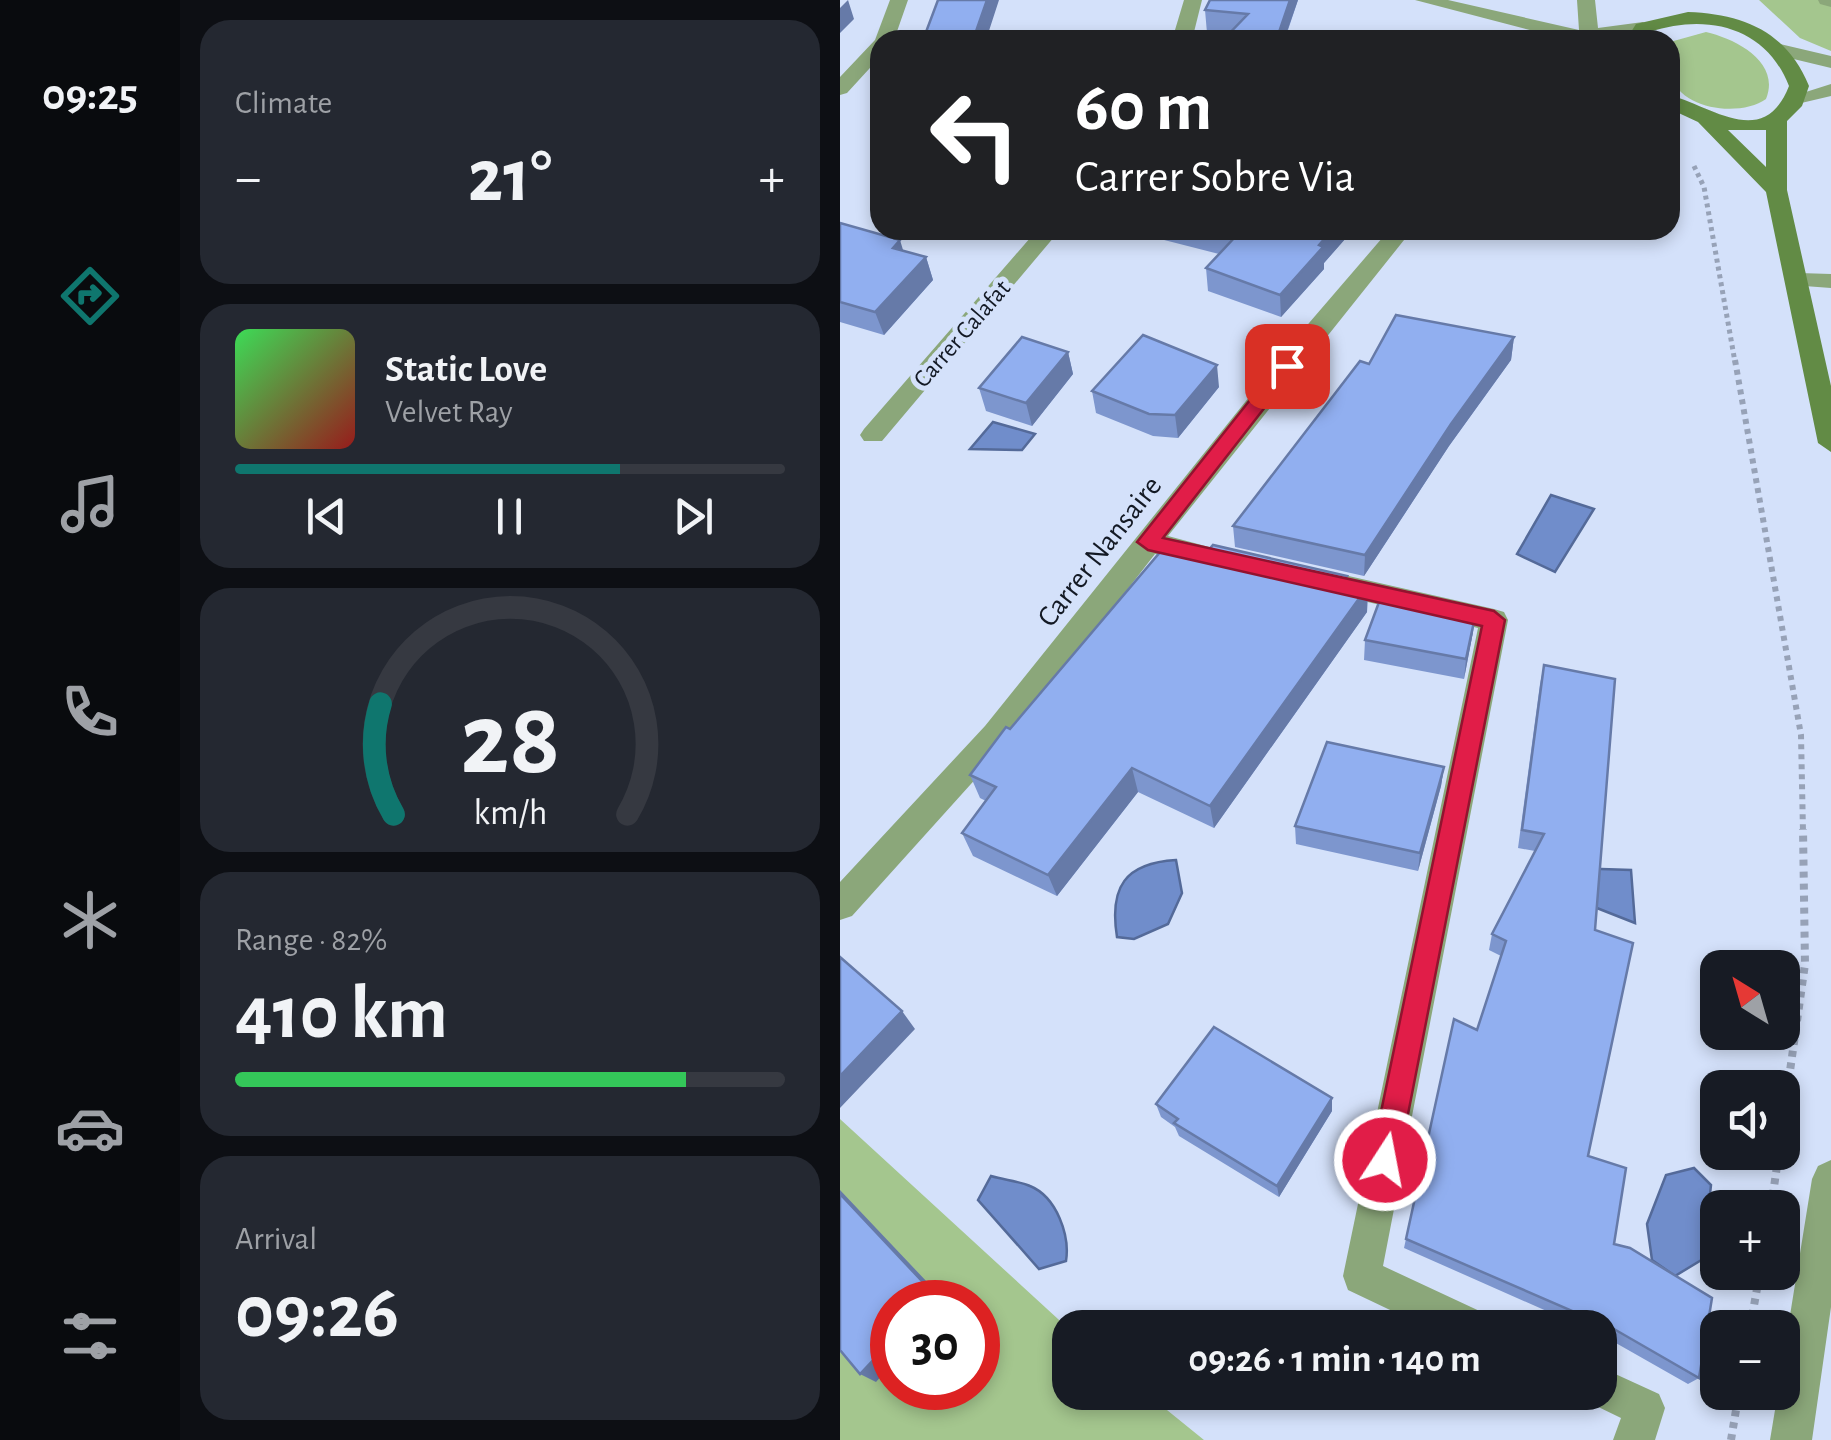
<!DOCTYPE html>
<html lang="en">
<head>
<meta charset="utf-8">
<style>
	:root { --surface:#171b24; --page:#242831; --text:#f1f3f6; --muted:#9ea1a6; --line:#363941; --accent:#0f766e }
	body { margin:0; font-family:"Alegreya Sans",sans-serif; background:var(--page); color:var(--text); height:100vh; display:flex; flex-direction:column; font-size:38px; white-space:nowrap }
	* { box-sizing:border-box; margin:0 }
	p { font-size:32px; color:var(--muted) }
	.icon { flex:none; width:55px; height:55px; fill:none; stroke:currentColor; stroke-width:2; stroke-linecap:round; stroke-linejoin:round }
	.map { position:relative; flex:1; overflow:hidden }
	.details { display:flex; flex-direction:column; gap:20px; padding:20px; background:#0d0f14; width:660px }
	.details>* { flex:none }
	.hud { position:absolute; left:30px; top:30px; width:810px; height:210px; border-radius:30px; box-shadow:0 5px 15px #0003; background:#202124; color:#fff; overflow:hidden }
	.needle { width:65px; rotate:323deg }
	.tools { position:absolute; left:860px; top:950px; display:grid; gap:20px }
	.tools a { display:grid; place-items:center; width:100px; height:100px; border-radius:20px; background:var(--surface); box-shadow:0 5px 15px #0003; font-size:50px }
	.speed { position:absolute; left:30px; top:1280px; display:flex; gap:20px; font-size:50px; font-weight:700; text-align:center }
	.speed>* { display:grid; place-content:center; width:130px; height:130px; border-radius:50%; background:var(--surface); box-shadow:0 5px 15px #0003; line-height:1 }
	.speed .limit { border:15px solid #d22; background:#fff; color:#111 }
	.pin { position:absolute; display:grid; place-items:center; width:85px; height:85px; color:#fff; margin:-42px; border-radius:20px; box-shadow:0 5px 15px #0006 }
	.me { position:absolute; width:110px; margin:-55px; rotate:11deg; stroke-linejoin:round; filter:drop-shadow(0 0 8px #0008) }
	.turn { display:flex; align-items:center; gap:35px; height:210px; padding:0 40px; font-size:45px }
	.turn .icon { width:130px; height:130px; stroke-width:2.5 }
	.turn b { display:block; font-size:70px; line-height:85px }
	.big { font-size:75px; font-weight:600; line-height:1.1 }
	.details .widget { flex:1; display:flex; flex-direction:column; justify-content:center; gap:15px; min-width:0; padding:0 35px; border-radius:30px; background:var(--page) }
	.details .dial { align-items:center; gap:0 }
	.dial svg { height:260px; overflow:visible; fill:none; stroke:var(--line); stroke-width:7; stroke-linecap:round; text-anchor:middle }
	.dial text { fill:var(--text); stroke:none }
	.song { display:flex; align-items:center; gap:30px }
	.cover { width:120px; height:120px; border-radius:15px; background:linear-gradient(135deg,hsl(130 70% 55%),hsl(0 70% 35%)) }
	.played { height:10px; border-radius:5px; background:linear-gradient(90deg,var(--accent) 70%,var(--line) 70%) }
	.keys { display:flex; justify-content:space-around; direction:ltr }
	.heat { display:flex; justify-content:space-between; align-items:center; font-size:55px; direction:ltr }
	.charge { height:15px; border-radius:8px; background:linear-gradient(90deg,#34c759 82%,var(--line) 0) }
	.trip { position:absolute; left:212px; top:1310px; width:565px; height:100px; border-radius:30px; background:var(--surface); box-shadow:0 5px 15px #0003; font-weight:600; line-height:100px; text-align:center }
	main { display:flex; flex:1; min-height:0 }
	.tabs { display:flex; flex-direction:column; width:180px; justify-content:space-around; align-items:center; background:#090b0e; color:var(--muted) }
	.tabs .icon { width:70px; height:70px }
	.tabs .active { color:var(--accent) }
	.tabs b { font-size:45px; color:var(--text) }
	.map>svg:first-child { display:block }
	.green { fill:#a4c68e; fill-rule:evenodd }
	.water { fill:#708dcb; stroke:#546a99; stroke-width:2.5 }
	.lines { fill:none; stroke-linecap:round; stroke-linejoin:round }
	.path-far2 { stroke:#97a2b7; stroke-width:5; stroke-dasharray:4 4; stroke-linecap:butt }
	.path-far1 { stroke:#97a2b7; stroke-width:6; stroke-dasharray:5 5; stroke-linecap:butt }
	.path { stroke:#97a2b7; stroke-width:8; stroke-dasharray:6 6; stroke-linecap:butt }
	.minor { fill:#8ba77a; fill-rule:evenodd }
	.secondary { fill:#628b45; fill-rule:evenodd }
	.wall { fill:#7d96ce }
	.shaded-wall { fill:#667aa8 }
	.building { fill:#91aff0; stroke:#667aa8; stroke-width:2.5 }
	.route { fill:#e11d48; stroke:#92132f; stroke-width:2.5 }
	.labels { text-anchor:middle; stroke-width:10; stroke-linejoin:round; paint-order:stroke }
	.far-street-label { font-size:25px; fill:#131924; stroke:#d4e1fa }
	.street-label { font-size:30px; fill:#131924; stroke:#d4e1fa }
</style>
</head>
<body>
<main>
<nav class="tabs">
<b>09:25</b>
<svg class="icon active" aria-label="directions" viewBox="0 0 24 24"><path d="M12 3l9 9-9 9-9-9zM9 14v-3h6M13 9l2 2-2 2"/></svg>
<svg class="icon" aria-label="music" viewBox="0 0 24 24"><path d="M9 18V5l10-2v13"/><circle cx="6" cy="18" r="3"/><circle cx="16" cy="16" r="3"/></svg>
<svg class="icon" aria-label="phone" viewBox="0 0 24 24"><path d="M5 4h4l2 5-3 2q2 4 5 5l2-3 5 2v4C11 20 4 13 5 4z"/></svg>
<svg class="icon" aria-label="climate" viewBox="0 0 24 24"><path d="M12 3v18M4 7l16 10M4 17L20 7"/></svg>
<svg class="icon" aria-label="car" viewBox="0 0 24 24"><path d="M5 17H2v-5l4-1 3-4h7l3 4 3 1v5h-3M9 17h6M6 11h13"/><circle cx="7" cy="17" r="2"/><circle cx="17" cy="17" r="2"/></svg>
<svg class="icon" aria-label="filters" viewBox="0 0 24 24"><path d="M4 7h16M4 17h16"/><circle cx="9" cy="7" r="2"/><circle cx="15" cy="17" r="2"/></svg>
</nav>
<section class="details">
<div class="widget"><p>Climate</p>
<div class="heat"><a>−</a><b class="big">21°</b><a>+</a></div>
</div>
<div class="widget">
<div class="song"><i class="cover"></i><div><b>Static Love</b><p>Velvet Ray</p></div></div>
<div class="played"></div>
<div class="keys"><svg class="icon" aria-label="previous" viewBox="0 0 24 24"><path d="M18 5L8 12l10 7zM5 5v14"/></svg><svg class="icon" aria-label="pause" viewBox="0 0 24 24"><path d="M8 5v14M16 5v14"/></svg><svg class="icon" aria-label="next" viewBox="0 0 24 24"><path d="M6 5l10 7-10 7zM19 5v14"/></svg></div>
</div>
<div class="widget dial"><svg viewBox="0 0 100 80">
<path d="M14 69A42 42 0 1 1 86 69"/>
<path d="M14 69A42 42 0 0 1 10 35" stroke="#0f766e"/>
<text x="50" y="56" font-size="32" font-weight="700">28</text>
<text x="50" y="72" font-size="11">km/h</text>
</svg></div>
<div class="widget"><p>Range · 82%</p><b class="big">410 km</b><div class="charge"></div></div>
<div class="widget"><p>Arrival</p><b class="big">09:26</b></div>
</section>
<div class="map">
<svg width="991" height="1440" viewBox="0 0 991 1440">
	<rect width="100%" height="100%" fill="#d4e1fa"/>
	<path class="green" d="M919 0H991V51L960 38Z
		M866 32C896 39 941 62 926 99 901 117 840 111 830 74 828 65 830 52 830 42Z
		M0 1119 230 1330V1392L306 1393 364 1440H0ZM52 1302H138V1388H52Z"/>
	<path class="water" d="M153 422 195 434 182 450 130 449Z
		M711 495 754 509 715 572 677 554Z
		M336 860 342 893 328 924 294 939 277 937C269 887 285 863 336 860Z
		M699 867 791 870 795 923 701 886Z
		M854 1168 871 1185 863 1259 835 1276 812 1260 807 1224 826 1175Z
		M151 1176C164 1180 179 1181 190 1186 217 1197 230 1236 226 1261L199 1269 138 1200Z"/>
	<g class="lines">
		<path class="path-far2" d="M854 166 864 187 895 362"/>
		<path class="path-far1" d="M895 360 961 735 963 832"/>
		<path class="path" d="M942 1128 965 964 963 829
			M931 1208 939 1152
			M910 1328 920 1272
			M891 1440 899 1392"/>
		<path class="minor" d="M50 0H68L54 40H40V57L7 93 0 95V77L35 40Z
			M344 0H362L352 40H332Z
			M575 0H608L739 30 737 0H755L758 28 803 22 813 28 765 40H728Z
			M978 0H991V7L980 4Z
			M940 44 991 56V68L933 54V46Z
			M991 84V96L957 104 947 98Z
			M197 230H220L42 441H24L20 435 24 429Z
			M549 230H572L328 536 373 548 377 555 373 562 363 565 315 554 167 744 12 916 0 920V882L145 726 463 330Z
			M959 273 991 274V288L951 285 947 280Z
			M491 572 654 609 664 612 668 620 543 1266 646 1314 652 1328H588L508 1290 503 1276 638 628 481 591 477 583 481 575Z
			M991 1160V1307L972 1440H930L938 1392H942V1365L972 1179 978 1166Z
			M760 1367 819 1394 825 1408 815 1440H773L781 1418 746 1401 742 1392H760Z"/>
		<path class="secondary" d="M848 12C904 14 947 32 969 86L962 106 947 121V190L991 386V452L978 443 926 192 858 122 830 109V95C873 107 924 150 949 86 926 27 867 13 810 32L806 40H786L796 24ZM888 130H926V167Z"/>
	</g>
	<path class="wall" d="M370 0H458L445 39 367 33 365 10Z
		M0 223 63 251 86 257 93 280 44 335 0 322Z
		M285 230H513L484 263V269L441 317 368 291 366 268 379 254Z
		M674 337 671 360 609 446 524 576 395 547 393 526 529 364Z
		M228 352 233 374 192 426 146 411 139 388Z
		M379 387 338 438 313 436 256 413 252 391Z
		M507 582 528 586 527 612 374 828 298 792 217 896 133 856 122 833 146 801 140 798 130 775Z
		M633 632 624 679 524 660 525 640Z
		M704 665 755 930 748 1156 774 1244 859 1378 848 1384 760 1334V1328H745L564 1248 614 1019 637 1030 661 956 649 950 652 934 695 851 678 848 700 684Z
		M604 767 601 786 578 871 456 844 455 826Z
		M316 1104 492 1111 439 1197 339 1136 335 1127 321 1117Z"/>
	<path class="shaded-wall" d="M8 0 14 19 0 33V8Z
		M147 0H159L146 40H133Z
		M450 0H458L444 40H437Z
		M492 230H513L484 263V269L441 317 440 295Z
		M60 240 67 263 53 248Z
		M86 257 93 280 44 335 35 312Z
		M674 337 671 360 609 446 524 576 525 555 611 424Z
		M228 352 233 374 192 426 186 403Z
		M377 365 379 387 338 438 335 415Z
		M528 586 527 612 374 828 370 806Z
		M636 612 633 632 624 679 626 659Z
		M604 767 601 786 578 871 580 853Z
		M292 768 298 792 217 896 208 875Z
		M62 1011 75 1029 0 1108V1076Z
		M492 1098V1111L439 1197 437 1186Z
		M0 1190 106 1302H88L0 1194Z
		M52 1340V1364L36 1382 20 1374Z"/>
	<path class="building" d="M98 0H147L133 40H83Z
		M370 0H450L437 38 449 40H383L408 14 365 10Z
		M0 223 60 240 53 248 86 257 35 312 0 302Z
		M391 230H492L479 245 483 247 440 295 366 268 396 236 388 234Z
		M556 315 674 337 611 424 525 555 393 526 520 361 529 364Z
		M303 335 377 365 335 415 309 414 252 391Z
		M182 337 228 352 186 403 139 388Z
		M327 544 366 553 373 545 507 576 503 581 528 586 370 806 292 768 208 875 122 833 156 787 130 775 166 727 170 729Z
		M542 594 636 612 626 659 525 640Z
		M704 665 775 679 755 930 793 943 748 1156 786 1168 774 1244 790 1248 872 1298 859 1378 774 1329 566 1239 614 1019 637 1030 666 941 652 934 704 834 682 830Z
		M487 742 604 767 580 853 455 826Z
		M0 957 62 1011 0 1076Z
		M374 1027 492 1098 437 1186 334 1123 338 1119 316 1104Z
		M0 1194 95 1295 88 1302H52V1340L20 1374 0 1350Z"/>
	<path class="route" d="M447 359 454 361V370L323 538 654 611 665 620 559 1160 555 1170 545 1174 535 1170 531 1160 642 626 308 550 297 542 441 361Z"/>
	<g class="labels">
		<g class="far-street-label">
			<text transform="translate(121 333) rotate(-49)" y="9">Carrer Calafat</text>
		</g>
		<g class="street-label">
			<text transform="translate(259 551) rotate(-52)" y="10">Carrer Nansaire</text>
		</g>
	</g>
</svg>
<div class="tools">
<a><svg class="needle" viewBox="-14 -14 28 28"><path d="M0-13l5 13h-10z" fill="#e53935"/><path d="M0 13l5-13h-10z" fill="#9ea1a6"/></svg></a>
<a><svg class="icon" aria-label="sound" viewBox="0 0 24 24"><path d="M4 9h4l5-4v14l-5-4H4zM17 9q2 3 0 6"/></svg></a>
<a>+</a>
<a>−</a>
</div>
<div class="speed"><div class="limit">30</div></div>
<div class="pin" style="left:447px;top:366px;background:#d93025"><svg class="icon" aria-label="arrive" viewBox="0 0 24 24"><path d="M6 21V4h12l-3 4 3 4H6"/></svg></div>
<svg class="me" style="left:545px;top:1160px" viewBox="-20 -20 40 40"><circle r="17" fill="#e11d48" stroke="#fff" stroke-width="3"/><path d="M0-11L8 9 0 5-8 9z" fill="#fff"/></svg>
<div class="trip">09:26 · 1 min · 140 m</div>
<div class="hud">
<div class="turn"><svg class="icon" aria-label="left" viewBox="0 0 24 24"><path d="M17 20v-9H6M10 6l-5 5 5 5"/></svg><div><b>60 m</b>Carrer Sobre Via</div></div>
</div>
</div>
</main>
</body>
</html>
